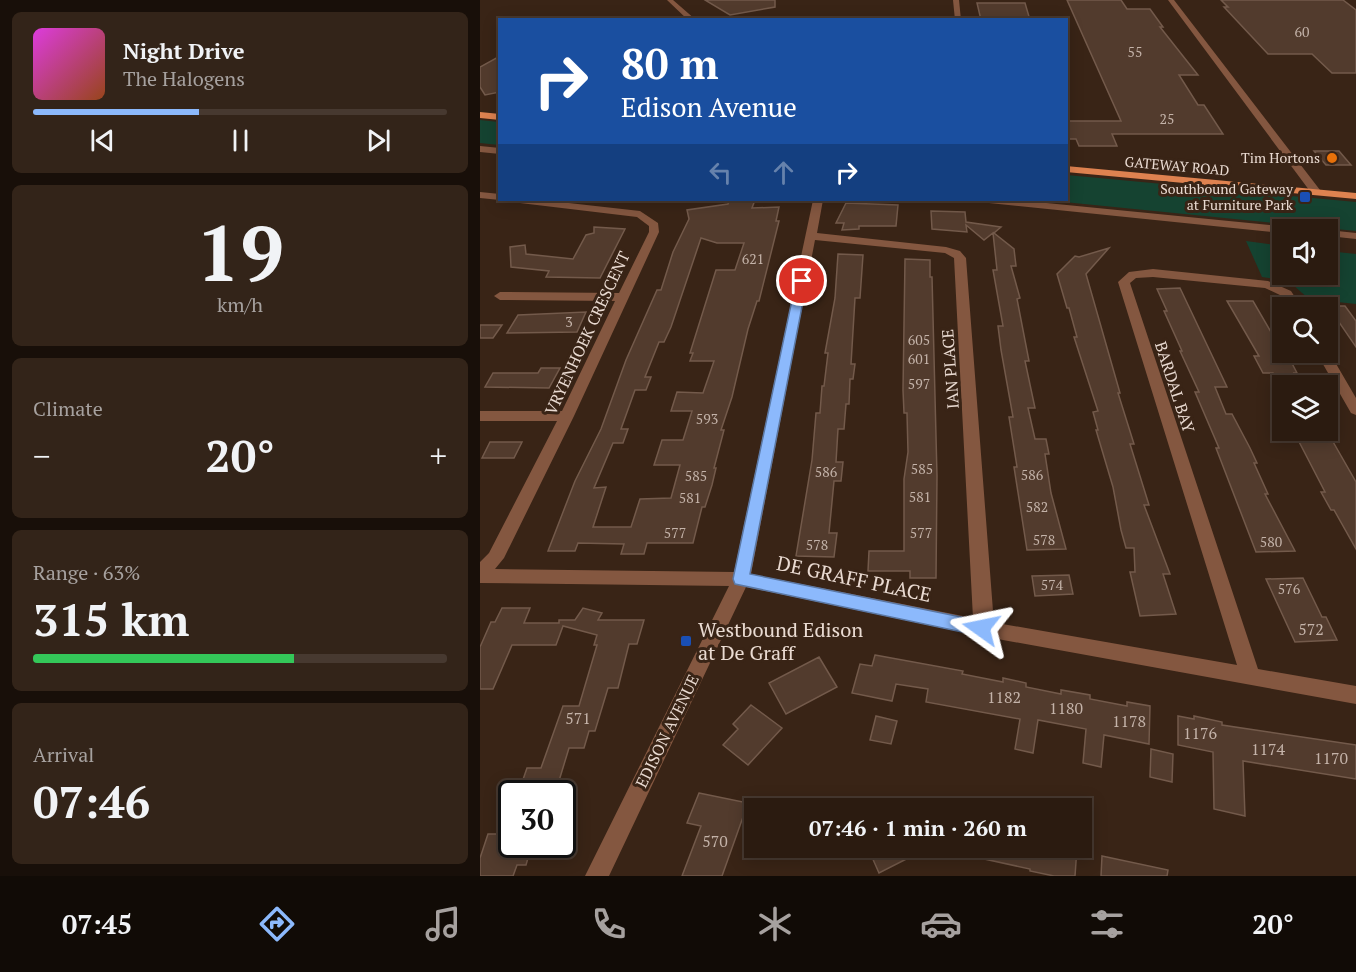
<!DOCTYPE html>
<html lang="en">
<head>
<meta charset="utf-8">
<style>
	:root { --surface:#2b1b10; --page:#332419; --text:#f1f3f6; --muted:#a6a19f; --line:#473930; --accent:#8cb9fc }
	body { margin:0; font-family:"PT Serif",serif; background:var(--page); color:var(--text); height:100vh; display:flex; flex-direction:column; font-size:22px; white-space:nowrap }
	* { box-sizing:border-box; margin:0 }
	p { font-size:20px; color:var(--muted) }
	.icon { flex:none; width:33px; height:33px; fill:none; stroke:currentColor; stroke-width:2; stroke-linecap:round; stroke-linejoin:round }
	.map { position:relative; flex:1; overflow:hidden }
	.panel { display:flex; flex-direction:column; gap:12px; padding:12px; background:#180f09; width:480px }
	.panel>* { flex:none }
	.banner { position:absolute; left:18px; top:18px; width:570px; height:183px; border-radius:0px; box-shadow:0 3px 15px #0003,0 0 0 2px var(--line); background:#1a4fa0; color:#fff; overflow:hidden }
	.tools { position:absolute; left:792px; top:219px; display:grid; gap:12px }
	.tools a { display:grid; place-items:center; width:66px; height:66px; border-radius:0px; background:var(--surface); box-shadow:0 3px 15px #0003,0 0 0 2px var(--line); font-size:30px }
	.speed { position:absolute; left:18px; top:780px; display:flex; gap:12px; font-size:30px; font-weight:700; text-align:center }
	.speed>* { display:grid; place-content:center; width:78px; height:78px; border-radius:50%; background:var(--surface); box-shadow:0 3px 15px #0003,0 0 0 2px var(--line); line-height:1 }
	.speed .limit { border:3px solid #111; border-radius:9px; background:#fff; color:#111 }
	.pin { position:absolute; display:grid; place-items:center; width:51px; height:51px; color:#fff; margin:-26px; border:3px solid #fff; border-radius:50%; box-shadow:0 2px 6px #0007 }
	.me { position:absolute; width:66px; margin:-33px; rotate:282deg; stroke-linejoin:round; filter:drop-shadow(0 0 4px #0008) }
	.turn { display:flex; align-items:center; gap:21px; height:126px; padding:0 24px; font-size:27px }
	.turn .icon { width:78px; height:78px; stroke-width:2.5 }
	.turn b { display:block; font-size:42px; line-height:51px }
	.lanes { display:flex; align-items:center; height:57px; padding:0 24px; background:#0003; justify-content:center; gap:30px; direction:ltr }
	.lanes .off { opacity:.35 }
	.big { font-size:45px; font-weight:700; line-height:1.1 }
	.panel .card { flex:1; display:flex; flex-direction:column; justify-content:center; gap:9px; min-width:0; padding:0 21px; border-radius:9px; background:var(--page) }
	.panel .dial { align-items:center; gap:0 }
	.dial b { font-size:78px; line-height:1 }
	.song { display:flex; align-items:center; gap:18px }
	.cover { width:72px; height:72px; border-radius:9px; background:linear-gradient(135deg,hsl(300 70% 55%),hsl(20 70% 35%)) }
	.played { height:6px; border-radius:3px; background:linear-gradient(90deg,var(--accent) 40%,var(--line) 40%) }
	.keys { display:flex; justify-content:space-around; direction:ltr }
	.heat { display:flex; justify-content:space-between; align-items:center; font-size:33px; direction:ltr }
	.charge { height:9px; border-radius:4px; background:linear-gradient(90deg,#34c759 63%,var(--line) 0) }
	.trip { position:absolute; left:264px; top:798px; width:348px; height:60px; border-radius:0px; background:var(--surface); box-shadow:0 3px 15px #0003,0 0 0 2px var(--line); font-weight:700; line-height:60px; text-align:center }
	.tabs { display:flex; height:96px; justify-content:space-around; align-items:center; background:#110b06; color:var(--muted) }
	.tabs .icon { width:42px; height:42px }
	.tabs .current { color:var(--accent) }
	.tabs b { font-size:27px; color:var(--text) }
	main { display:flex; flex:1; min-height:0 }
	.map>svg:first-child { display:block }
	.green { fill:#154331 }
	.building { fill:#523b2d; stroke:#735a4b; stroke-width:1.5; fill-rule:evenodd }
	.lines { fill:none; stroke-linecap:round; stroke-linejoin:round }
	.minor { fill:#845740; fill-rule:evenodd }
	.major { fill:#de8250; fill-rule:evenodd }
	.route { fill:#8cb9fc; stroke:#5b78a4; stroke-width:1.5 }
	.food-dot { fill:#e8710a; stroke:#392416; stroke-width:2 }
	.transit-dot { fill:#1a4fb4; stroke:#392416; stroke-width:2 }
	.labels { text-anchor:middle; stroke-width:6; stroke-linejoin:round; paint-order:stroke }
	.number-label { font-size:14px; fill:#c4b3a9 }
	.far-poi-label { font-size:14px; fill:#eadbd2; stroke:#392416; text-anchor:end }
	.far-street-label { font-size:14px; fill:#eadbd2; stroke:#392416 }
	.street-label { font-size:16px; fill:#eadbd2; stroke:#392416 }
	.near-number-label { font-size:16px; fill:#c4b3a9 }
	.near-street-label { font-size:20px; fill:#eadbd2; stroke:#392416 }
	.near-poi-label { font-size:20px; fill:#eadbd2; stroke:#392416; text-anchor:start }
</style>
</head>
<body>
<main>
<section class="panel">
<div class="card">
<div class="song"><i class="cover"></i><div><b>Night Drive</b><p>The Halogens</p></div></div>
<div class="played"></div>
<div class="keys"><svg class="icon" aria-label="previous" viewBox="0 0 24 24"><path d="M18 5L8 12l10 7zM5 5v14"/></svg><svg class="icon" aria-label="pause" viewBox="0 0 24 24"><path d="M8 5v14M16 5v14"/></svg><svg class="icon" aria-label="next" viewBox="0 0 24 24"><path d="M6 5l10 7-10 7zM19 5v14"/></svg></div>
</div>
<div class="card dial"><b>19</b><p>km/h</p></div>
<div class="card"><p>Climate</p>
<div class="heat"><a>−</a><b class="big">20°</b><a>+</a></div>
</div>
<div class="card"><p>Range · 63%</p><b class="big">315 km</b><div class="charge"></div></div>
<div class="card"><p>Arrival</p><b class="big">07:46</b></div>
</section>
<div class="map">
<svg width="876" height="876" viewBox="0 0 876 876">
	<rect width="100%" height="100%" fill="#392416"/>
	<path class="green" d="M0 120 19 122V145L0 143Z
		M587 175 876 202V231L564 200H586Z
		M766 241 802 246V274H848V251L876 254V304L829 299 813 285 802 280 782 277Z"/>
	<path class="building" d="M225 0H295V7L250 15Z
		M587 0H641L647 9H670L683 27H680L718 75H699L718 105H724L743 134H632L637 146H599L596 139H586V121H641Z
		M741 0H863L876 10V73H852L832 54H788L744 7H748Z
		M497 3H545L550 20H501Z
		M20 56V92L5 95 0 87V67Z
		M834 151H859L871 165H846Z
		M249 200H275L272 208 299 207 296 221H299L279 301H277L268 329 252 397 241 430H244L234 468H236L232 485 225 507H222L213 543H167L164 554H141L144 544 98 543 95 551H68L95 481 121 429 146 360 177 290H181L193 252 209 219 207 210 248 204ZM221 238 237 243H264L255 270H236L210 353H213L210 361H234L223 393 197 392 191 411H212L203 440H182L174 465H200L191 498 160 499 151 527H113L126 487 114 488 133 443H143L148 429H141L155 390H166L171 377H165L179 342H184L191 327Z
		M366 203 418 205 416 226H379V229L362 230 364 223H356Z
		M451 211 485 212 486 222 521 227 514 233 534 249 536 266H531L540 298 537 299 549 361H545L555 408H548L555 439H566L569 454H565L571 493 586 549 547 550 534 467H537L529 417H533L521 350 518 326H523L513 270H517L513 233 504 240 486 225 487 232 452 229Z
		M114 227 145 229 120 278 66 277 69 271 31 267 30 247 45 245 46 254 93 259 106 235 114 233Z
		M629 248 606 274 640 393H638L654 444H650L669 505H664L690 574H683L696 614 660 616 650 572H655L654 548H646L641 530 633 487 616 430H618L613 412 618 411 594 337H597L589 308H587L577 274 595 256 599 257Z
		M358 254 383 255 380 298H375L371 364H375L373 379H370L369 404H366L364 429H358L356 462H363L361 481H354L349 533H357L354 557 316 556 332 460 336 413H340L342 386H344L348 353H345L355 298Z
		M425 259 450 260V277H452L457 476 456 578H430V571H388L389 551H424V479L428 452 427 413H424L423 390Z
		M700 288 747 387H735L746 414H752L770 448 777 463H774L788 494H785L815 551 776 552 736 448H739L715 392H719L700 351H702L684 311H687L677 289Z
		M747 301H773L795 339H798L802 346V352H806L817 373H814L821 386H799L793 373H783L774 356H779Z
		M848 306H865L876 321V347Z
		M106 312 97 332 27 333 38 315Z
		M0 325H22L13 338H0Z
		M61 368H80L69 388 5 387 13 373H58Z
		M848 433 876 482V549L854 510H851L841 492H845L815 434Z
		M10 442H42L34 458H2Z
		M589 575 593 594 555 596 552 576Z
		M823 578 842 617H846L857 640 815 642 786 579Z
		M22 608H50L44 623H79V620H95L103 608 122 613 118 620H164L157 644H149L138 688H128L115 731H109L104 748H89L75 794H38L47 768H61L83 706H99L117 645H114L117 635 83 626 76 645H32L13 689H0V647L11 622H15Z
		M395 655 483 671 482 674 523 682V678L546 683V687L581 694V690L610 695V699L647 706V702L670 706 669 744 624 735 621 767 603 763 606 729 558 720 553 753 535 749 540 719 446 702 448 689 416 684 412 701 372 693 380 664 392 666Z
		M339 657 357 687 306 714 289 683Z
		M271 705 302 728 268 765 243 745 258 729 253 724Z
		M396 716 417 721 411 744 390 740Z
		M698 716 714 719V716L742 722V725L876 745V779L763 761 765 816 734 809 733 752 698 745Z
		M671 749 693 754 692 782 670 777Z
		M219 793 268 803 242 876H202L221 826 207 823Z
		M8 834H32V844H52L46 865H37L33 876H0V858Z
		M388 848H448L399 873Z
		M482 848H597L595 876H574L550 871V869L481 854Z
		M622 856 688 870 687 876H621Z"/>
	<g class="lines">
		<path class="minor" d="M187 0H193L216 20H208Z
			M473 0H479L481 20H475Z
			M688 0H694L840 190V194H832Z
			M0 146 20 148V154L0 152Z
			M0 192 20 194V200H22H20L0 198Z
			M35 200H62L160 211 178 223 179 232 94 416 24 558 15 569 254 572 333 200H343L337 233 466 247 480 251 486 258 513 611 511 622 757 665 638 282 649 272 673 269 788 281 811 291 822 308H809L802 296 785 288 673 277 656 278 650 283 778 669 876 686V704L501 636 266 587 129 876H105L249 586 0 583V562L9 553 77 421H0V411H82L135 301 20 300 14 296 20 292 139 293 169 232V226L157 217 40 203ZM335 240 465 253 474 258 493 618 271 574Z
			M504 200H535L810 227 815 230H802V233L509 203Z
			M848 230 876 233V239L848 236Z
			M848 350 876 398V415L871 413 836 352H848Z"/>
		<path class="major" d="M0 112 20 114V120L0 118Z
			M586 166 876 193V199L586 172Z"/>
	</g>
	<path class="route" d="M322 278 327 281 270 574 501 621 507 623 509 628 507 633 501 636 255 584 253 579 316 281Z"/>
	<circle class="food-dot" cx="852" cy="158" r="6"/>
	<g class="transit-dot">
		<rect x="819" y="191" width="12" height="12" rx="3"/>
		<rect x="200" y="635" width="12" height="12" rx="3"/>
	</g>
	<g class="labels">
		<g class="number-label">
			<text x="822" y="37">60</text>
			<text x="655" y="57">55</text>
			<text x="687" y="124">25</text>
			<text x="273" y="264">621</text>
			<text x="89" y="327">3</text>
			<text x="439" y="345">605</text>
			<text x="439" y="364">601</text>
			<text x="439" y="389">597</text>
			<text x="227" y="424">593</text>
			<text x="442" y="474">585</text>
			<text x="346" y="477">586</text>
			<text x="552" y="480">586</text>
			<text x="216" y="481">585</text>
			<text x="440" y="502">581</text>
			<text x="210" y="503">581</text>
			<text x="557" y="512">582</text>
			<text x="195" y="538">577</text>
			<text x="441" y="538">577</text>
			<text x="564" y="545">578</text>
			<text x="791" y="547">580</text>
			<text x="337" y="550">578</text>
			<text x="572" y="590">574</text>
			<text x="809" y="594">576</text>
		</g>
		<g class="far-poi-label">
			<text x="840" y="163">Tim Hortons</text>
			<text x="813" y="194">Southbound Gateway<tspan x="813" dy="16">at Furniture Park</tspan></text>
		</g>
		<g class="far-street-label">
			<text transform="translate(697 166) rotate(5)" y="5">GATEWAY ROAD</text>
		</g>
		<g class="street-label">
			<text transform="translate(107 333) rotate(-65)" y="6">VRYENHOEK CRESCENT</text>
			<text transform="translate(470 369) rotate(-94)" y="6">IAN PLACE</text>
			<text transform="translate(695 387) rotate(72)" y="6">BARDAL BAY</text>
			<text transform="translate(187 731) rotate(-64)" y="6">EDISON AVENUE</text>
		</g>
		<g class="near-number-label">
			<text x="831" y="635">572</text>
			<text x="524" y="703">1182</text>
			<text x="586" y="714">1180</text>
			<text x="98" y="724">571</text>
			<text x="649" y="727">1178</text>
			<text x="720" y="739">1176</text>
			<text x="788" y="755">1174</text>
			<text x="851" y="764">1170</text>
			<text x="235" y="847">570</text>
		</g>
		<g class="near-street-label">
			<text transform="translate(374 579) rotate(12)" y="7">DE GRAFF PLACE</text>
		</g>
		<g class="near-poi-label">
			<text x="218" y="637">Westbound Edison<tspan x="218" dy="23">at De Graff</tspan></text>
		</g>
	</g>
</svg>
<div class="tools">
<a><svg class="icon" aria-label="sound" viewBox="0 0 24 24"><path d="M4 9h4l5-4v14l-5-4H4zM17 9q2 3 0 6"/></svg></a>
<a><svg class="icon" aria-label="search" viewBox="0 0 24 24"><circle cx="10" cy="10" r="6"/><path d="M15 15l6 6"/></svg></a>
<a><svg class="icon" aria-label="layers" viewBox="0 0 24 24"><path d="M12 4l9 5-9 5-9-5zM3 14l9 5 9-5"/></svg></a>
</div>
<div class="speed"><div class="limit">30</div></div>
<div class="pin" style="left:322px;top:281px;background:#d93025"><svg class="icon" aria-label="arrive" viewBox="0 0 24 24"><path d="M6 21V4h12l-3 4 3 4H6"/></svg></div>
<svg class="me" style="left:501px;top:628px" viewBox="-20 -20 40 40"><path d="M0-17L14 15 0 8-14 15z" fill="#8cb9fc" stroke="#fff" stroke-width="4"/></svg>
<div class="trip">07:46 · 1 min · 260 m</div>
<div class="banner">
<div class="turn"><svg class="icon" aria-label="right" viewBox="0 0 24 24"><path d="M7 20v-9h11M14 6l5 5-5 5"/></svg><div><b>80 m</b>Edison Avenue</div></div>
<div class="lanes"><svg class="icon off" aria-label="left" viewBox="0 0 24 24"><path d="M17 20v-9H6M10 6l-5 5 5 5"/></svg><svg class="icon off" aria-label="ahead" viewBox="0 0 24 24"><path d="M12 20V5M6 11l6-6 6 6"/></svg><svg class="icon" aria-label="right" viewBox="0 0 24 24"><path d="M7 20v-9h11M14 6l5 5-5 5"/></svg></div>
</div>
</div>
</main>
<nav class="tabs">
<b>07:45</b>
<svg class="icon current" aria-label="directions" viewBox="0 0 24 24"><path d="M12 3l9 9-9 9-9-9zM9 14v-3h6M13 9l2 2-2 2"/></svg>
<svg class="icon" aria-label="music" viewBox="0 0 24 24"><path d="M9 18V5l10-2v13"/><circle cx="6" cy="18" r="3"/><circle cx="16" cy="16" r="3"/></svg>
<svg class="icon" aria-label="phone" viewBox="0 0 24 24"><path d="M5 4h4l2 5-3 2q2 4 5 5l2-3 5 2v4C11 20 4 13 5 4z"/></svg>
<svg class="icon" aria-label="climate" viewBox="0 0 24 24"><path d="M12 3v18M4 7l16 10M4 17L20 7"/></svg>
<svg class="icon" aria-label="car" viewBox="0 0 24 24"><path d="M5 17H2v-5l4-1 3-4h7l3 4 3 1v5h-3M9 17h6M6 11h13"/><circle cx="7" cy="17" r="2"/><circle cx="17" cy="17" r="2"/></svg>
<svg class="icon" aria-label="filters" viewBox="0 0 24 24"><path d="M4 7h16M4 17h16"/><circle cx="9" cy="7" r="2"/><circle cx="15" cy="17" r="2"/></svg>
<b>20°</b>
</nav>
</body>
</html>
